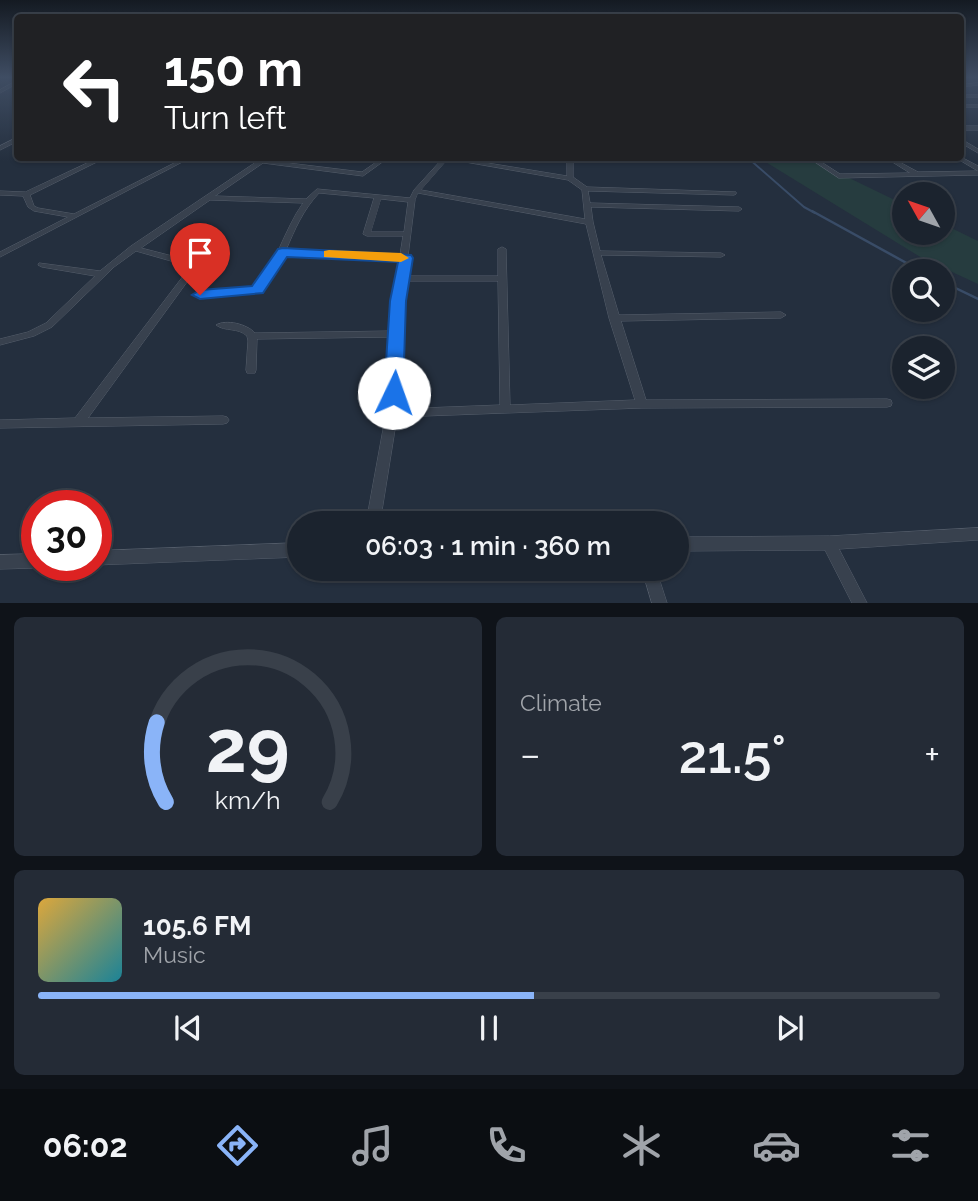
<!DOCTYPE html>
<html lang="en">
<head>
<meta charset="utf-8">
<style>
	:root { --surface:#1b232e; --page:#242b36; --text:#f1f3f6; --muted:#a0a4aa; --line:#39404a; --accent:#8ab4f8 }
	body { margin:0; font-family:Raleway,sans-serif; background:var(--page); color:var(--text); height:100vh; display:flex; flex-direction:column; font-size:26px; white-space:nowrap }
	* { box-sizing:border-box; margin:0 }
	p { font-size:23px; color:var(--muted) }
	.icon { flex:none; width:38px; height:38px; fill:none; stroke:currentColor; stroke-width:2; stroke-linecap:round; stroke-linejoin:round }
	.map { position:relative; height:603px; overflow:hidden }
	.sheet { display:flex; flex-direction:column; gap:14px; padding:14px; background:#0f1319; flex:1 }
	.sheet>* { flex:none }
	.banner { position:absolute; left:14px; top:14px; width:950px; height:147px; border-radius:7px; box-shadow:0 2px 5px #0004,0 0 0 2px var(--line); background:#202124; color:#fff; overflow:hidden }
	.needle { width:46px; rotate:310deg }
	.tools { position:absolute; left:892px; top:182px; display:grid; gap:14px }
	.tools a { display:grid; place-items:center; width:63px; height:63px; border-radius:50%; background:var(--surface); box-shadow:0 2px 5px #0004,0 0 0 2px var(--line); font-size:35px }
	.speed { position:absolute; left:21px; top:490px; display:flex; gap:14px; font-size:35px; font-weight:700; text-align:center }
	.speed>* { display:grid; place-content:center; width:91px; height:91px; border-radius:50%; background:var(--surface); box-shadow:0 2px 5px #0004,0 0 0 2px var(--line); line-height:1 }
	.speed .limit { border:10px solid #d22; background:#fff; color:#111 }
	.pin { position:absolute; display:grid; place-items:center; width:60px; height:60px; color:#fff; margin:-72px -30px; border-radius:50% 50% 50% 0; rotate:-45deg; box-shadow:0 0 7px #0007 }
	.pin .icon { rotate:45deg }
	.me { position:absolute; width:77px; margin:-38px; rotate:3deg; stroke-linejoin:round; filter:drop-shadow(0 0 5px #0008) }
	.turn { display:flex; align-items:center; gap:24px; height:147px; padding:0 35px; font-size:32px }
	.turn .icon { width:91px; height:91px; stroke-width:2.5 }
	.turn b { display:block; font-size:49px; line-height:60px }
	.big { font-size:52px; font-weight:600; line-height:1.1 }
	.sheet .widget { flex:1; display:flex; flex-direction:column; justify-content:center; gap:10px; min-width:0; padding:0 24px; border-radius:10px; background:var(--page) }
	.sheet .dial { align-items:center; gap:0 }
	.dial svg { height:182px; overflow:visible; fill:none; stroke:var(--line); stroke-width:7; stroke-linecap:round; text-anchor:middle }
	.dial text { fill:var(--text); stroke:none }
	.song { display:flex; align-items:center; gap:21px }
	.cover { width:84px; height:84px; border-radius:10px; background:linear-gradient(135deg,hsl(40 70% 55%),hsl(190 70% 35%)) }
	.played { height:7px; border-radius:4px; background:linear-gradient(90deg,var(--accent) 55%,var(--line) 55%) }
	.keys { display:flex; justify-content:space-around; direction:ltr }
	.heat { display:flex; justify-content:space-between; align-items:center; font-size:38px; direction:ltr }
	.sheet .tiles { flex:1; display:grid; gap:14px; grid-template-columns:1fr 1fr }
	.widget:last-child { grid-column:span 2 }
	.trip { position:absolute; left:287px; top:511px; width:402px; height:70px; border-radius:35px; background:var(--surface); box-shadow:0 2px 5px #0004,0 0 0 2px var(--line); font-weight:600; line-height:70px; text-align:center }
	.dock { display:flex; height:112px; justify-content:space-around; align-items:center; background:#0b0e12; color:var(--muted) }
	.dock .icon { width:49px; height:49px }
	.dock .current { color:var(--accent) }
	.dock b { font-size:32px; color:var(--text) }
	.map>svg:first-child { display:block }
	.green { fill:#263c3f }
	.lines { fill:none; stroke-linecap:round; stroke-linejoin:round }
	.stream-far1 { stroke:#394c67; stroke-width:2 }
	.stream { stroke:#394c67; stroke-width:2.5 }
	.minor-casing { stroke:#565f6c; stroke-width:1 }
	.minor { fill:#38414e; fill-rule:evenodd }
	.route { fill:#1a73e8; stroke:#114b97; stroke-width:2 }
	.slow { fill:#f59e0b }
</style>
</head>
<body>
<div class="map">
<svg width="978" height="603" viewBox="0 0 978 603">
	<rect width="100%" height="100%" fill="#242f3e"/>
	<path class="green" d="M759 158H808L905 205V233H943V224L978 241V284L922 258Z"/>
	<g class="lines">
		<path class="stream-far1" d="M748 158 804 207 815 213"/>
		<path class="stream" d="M812 211 921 271
			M943 282 978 299"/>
		<g class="minor-casing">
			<path id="minor" d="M18 80V83L0 93V90Z
				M978 83V85L961 87V85Z
				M961 95H978V97H961Z
				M961 105H978V107H961Z
				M18 119V122H15L14 121Z
				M961 126H978V130H961Z
				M18 137V141L0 150V146Z
				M961 139 978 149V153L961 143Z
				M961 157 978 166V171L956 158Z
				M98 158H105L30 195 34 206 38 208 74 214 184 158H190L0 257V252L68 217 34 211 28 207 23 196 0 195V191L25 192Z
				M258 158H264V160L362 172 382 158H388L363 176 263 163 215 196 306 199 317 189 410 198 414 190 443 158H457L567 176V158H573V177L587 187 736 192V194L734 195 588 191 590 203 739 207 742 209 739 211 591 207 593 222 600 251 721 253 725 255 721 257 601 255 619 315 781 312 786 315 781 318 621 321 646 400 887 399 891 400 892 403 891 406 887 407 642 408 397 417 380 523H366L386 413 391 337 257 339 256 370 255 373H247L246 370 248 341 247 336C238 327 225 332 216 325 226 319 247 324 255 333L392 331 394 301 400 260 284 254 271 279 260 292 197 296 196 294 197 292 200 291 255 288C277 263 284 230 303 203L210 200 141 248 184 259 195 271 88 418 223 416 227 417 229 420 227 423 223 424 0 428V420L75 418 187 271 178 263 136 251 114 267 52 327 34 336 0 345V339L28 332 46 323 95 276 42 267 38 265 39 263 100 271 131 246 259 160ZM448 159 568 180 582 190 585 219 421 190ZM319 193 374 198 363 234 367 236H403L400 255 286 250C295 229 303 210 319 193ZM418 193 586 224 609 318 635 400 510 405 506 249 502 247 498 249V276H406L408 260 410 258 408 256 415 200ZM381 199 408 202 404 232H371ZM405 281H498L500 405 398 409 402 301Z
				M809 158H815L840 174 910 173 886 158H892L918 172 978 171V175L839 178Z
				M978 528V540L839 549 867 603H852L825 550 677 551V537L829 536Z
				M299 543V557L96 565V551Z
				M37 554V565H42L37 568 0 569V555Z
				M642 569H656L667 603H652Z"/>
		</g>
		<use href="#minor" class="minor"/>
	</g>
	<linearGradient id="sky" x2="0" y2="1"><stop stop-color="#141a22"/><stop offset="0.48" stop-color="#3f4d63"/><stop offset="1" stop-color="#3f4d63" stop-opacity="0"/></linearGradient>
	<rect width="978" height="161" fill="url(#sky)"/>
	<path class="route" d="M283 248 411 255 413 258 406 301 403 393 400 398 394 400 387 398 384 393 390 301 398 262 287 257 263 293 200 299 192 295 200 290 252 286 278 249Z"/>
	<path class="slow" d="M329 250 401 253 409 258 401 262 324 257V251Z"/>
</svg>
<div class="tools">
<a><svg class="needle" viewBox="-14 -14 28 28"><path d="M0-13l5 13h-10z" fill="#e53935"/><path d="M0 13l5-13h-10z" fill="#a0a4aa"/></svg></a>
<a><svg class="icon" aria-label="search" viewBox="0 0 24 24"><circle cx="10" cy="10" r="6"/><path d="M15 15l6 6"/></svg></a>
<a><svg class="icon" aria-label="layers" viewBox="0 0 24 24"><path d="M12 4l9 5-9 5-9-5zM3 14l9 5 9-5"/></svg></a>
</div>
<div class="speed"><div class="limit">30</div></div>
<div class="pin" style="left:200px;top:295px;background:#d93025"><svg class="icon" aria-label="arrive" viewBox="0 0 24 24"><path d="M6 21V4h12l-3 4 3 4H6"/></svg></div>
<svg class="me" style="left:394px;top:393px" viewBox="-20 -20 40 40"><circle r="19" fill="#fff"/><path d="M0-13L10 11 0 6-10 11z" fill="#1a73e8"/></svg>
<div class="trip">06:03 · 1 min · 360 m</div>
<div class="banner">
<div class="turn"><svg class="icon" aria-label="left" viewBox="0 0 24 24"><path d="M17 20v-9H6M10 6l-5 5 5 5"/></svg><div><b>150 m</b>Turn left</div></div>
</div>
</div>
<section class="sheet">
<div class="tiles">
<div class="widget dial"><svg viewBox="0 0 100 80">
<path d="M14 69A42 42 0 1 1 86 69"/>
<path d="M14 69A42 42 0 0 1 10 34" stroke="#8ab4f8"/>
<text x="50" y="56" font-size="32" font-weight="700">29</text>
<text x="50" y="72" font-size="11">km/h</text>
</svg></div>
<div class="widget"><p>Climate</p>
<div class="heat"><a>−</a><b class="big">21.5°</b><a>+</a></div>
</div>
<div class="widget">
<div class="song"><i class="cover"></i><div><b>105.6 FM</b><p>Music</p></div></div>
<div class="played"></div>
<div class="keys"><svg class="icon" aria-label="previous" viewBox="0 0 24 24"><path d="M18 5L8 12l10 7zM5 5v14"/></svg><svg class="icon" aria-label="pause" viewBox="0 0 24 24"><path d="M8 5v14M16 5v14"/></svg><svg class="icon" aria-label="next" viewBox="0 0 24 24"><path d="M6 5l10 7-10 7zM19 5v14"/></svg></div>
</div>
</div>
</section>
<nav class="dock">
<b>06:02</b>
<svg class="icon current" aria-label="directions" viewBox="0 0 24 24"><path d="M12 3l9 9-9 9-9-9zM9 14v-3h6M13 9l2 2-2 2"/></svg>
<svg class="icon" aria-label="music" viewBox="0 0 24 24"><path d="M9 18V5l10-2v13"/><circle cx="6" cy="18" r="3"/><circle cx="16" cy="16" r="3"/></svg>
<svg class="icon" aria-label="phone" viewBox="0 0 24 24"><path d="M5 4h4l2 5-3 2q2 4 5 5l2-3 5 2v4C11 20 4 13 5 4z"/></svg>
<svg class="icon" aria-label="climate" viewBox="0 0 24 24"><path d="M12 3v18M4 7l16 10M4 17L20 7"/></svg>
<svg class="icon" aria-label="car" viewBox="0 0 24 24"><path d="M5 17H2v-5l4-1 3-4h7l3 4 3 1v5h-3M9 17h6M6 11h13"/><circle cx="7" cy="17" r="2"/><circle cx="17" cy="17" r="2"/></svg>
<svg class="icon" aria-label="filters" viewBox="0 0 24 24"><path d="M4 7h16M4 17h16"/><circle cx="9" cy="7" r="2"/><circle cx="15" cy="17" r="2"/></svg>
</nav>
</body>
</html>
